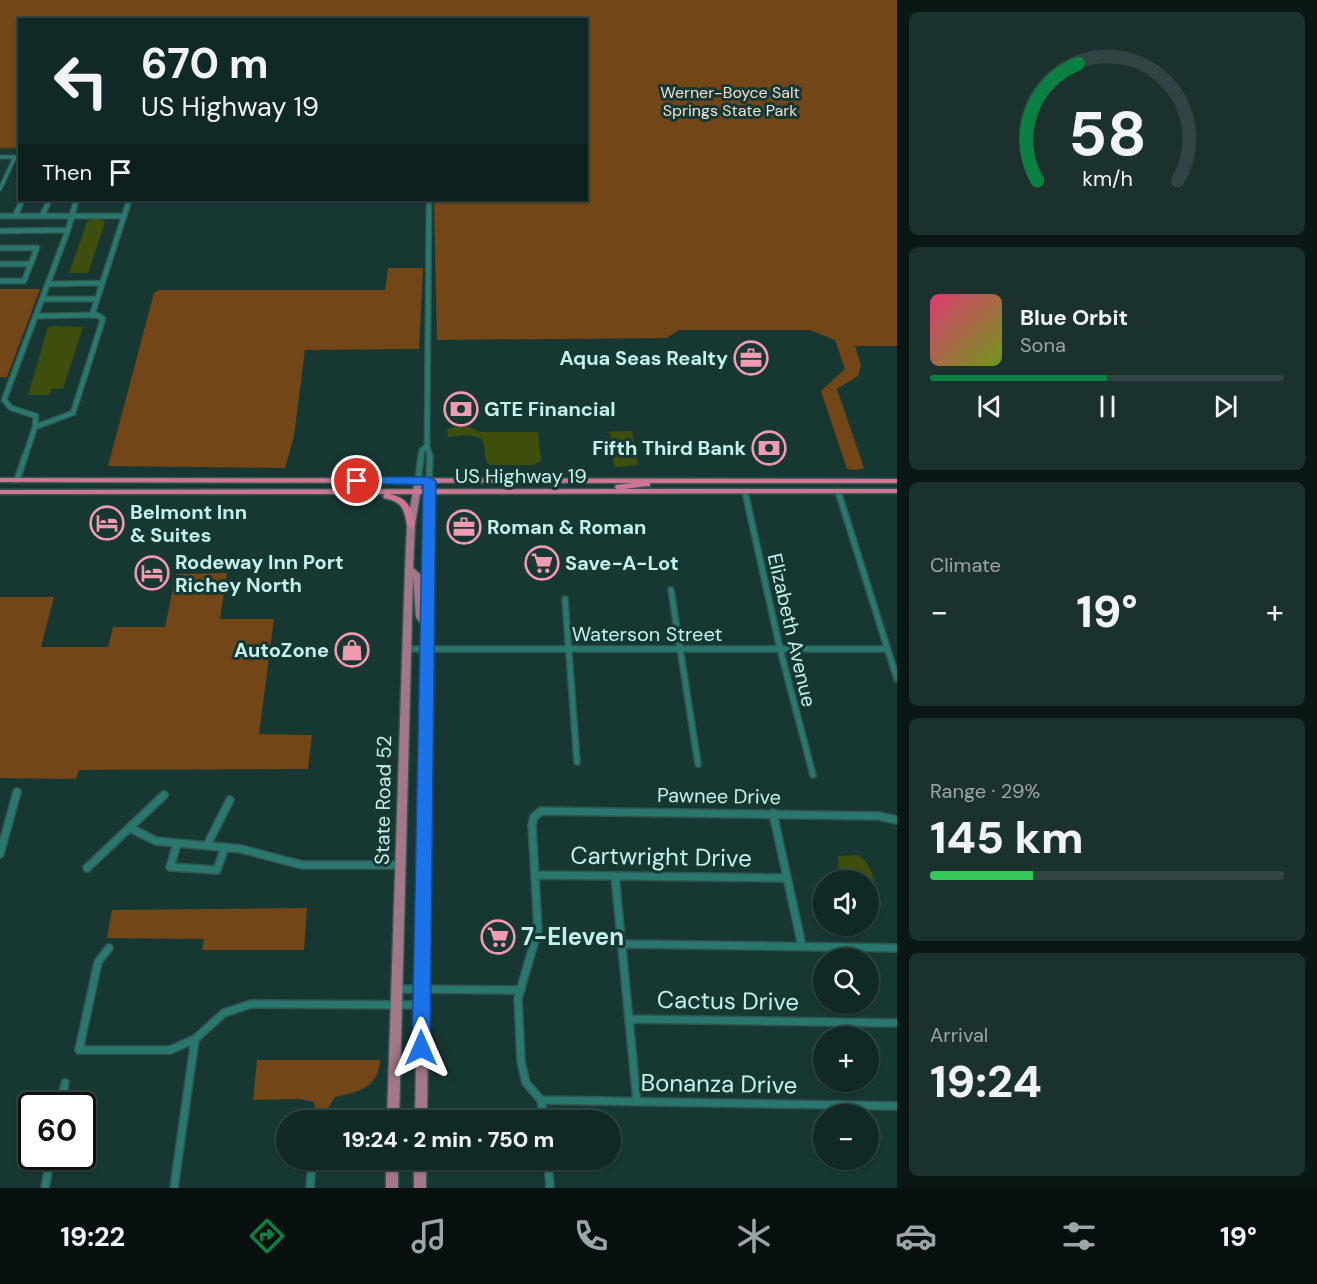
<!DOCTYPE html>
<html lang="en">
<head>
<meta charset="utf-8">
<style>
	:root { --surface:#112926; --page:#1a312e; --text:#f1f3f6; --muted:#9ca6a7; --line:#304543; --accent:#0b8043 }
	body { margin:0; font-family:"DM Sans",sans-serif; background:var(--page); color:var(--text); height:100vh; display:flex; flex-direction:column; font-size:22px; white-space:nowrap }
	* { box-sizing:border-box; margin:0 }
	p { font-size:20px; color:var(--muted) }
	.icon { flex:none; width:33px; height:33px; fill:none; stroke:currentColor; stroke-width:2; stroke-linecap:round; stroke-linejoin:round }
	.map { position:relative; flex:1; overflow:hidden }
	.side { display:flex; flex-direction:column; gap:12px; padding:12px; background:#091715; width:420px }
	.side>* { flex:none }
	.hud { position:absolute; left:18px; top:18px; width:570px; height:183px; border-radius:0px; box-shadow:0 2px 4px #0004,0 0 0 2px var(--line); background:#112926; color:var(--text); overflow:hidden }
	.buttons { position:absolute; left:813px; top:870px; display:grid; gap:12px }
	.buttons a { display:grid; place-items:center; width:66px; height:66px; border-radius:50%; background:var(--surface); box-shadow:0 2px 4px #0004,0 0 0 2px var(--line); font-size:30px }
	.speed { position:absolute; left:18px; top:1092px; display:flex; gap:12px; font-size:30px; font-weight:700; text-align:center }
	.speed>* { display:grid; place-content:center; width:78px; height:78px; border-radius:50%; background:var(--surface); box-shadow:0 2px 4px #0004,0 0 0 2px var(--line); line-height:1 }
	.speed .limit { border:3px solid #111; border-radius:9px; background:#fff; color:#111 }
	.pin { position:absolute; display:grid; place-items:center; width:51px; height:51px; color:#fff; margin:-26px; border:3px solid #fff; border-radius:50%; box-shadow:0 2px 6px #0007 }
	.me { position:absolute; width:66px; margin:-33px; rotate:0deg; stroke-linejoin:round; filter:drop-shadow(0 0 4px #0008) }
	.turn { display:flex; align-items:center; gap:21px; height:126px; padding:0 24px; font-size:27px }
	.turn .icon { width:78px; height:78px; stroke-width:2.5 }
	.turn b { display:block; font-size:42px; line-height:51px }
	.then { display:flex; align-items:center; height:57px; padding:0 24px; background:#0003; gap:12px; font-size:22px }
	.big { font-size:45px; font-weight:800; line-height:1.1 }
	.side .widget { flex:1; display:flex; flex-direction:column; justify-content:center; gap:9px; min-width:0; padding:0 21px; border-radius:9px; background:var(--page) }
	.side .dial { align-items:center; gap:0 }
	.dial svg { height:156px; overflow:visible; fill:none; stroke:var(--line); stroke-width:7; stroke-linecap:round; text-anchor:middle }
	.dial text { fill:var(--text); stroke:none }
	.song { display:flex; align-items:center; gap:18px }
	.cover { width:72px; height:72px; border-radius:9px; background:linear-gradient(135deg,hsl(340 70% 55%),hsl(80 70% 35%)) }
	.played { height:6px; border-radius:3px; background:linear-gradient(90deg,var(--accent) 50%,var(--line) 50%) }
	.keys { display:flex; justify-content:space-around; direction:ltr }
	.heat { display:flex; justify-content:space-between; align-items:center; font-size:33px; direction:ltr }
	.charge { height:9px; border-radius:4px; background:linear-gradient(90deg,#34c759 29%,var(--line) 0) }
	.trip { position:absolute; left:276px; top:1110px; width:345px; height:60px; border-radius:30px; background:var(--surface); box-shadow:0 2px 4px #0004,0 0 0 2px var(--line); font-weight:800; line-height:60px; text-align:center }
	.dock { display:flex; height:96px; justify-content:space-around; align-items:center; background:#07100f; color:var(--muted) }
	.dock .icon { width:42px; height:42px }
	.dock .on { color:var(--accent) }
	.dock b { font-size:27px; color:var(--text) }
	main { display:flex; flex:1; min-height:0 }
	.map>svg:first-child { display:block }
	.green { fill:#724617 }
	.water { fill:#3e4f0d }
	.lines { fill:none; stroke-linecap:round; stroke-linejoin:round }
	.stream { stroke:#3e4f0d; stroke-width:1.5 }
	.minor-far3-casing { stroke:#335550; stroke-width:5 }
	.minor-far2-casing { stroke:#335550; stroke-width:7 }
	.minor-far1-casing { stroke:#335550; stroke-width:8 }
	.minor-casing { stroke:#335550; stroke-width:10 }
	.primary-casing { stroke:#335550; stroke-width:3 }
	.trunk-casing { stroke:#335550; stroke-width:3 }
	.minor-far3 { stroke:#28786e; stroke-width:3 }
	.minor-far2 { stroke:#28786e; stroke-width:4.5 }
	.minor-far1 { stroke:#28786e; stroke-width:5 }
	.minor { stroke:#28786e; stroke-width:7 }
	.primary { fill:#a4768a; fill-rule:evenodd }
	.trunk { fill:#cd7693; fill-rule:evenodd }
	.route { fill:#1a73e8; stroke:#114b97; stroke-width:1.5 }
	.labels { text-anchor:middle; stroke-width:6; stroke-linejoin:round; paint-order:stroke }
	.far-park-label { font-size:16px; fill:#f2e0d1; stroke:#173733 }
	.poi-label { font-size:20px; font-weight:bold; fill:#c4f2ea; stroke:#173733; text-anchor:start }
	.street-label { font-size:20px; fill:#c4f2ea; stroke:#173733 }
	.near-street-label { font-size:24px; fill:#c4f2ea; stroke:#173733 }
	.near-poi-label { font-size:24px; font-weight:bold; fill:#c4f2ea; stroke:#173733; text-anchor:start }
</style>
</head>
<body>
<main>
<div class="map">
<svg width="897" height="1188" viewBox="0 0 897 1188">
	<rect width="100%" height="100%" fill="#173733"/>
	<path class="green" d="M0 0H897V346H855L861 365 858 376 837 389 864 468 856 470 847 469 821 391 845 369 835 340 810 330H679L667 338 437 340 434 200H586V20H20L19 147 0 148Z
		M388 268H423L419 349 305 350 294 436 285 468 108 466 154 293 159 290H385Z
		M0 289H40L7 377H0Z
		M227 573 220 619H274L259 734 312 735 308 769 79 770 76 779 0 778V597H54L41 647H108L113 627H165L176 574Z
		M307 908 304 950H202L204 939 107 938 112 910Z
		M257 1060H380C379 1087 359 1092 335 1097L323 1116 317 1115 314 1102 300 1099 253 1100Z"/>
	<path class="water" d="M91 219H100L105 222 88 273H69L87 222Z
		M52 326 83 327 63 389H52L49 395H28L48 327Z
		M458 426 469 427 480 432H538L541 461 533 465H490C482 459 487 447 481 438L466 435 448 437 447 429Z
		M632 431 638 465 616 467 614 465 610 434 605 432Z
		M857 855C873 864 876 882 874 899L869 900 868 880H839L838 856Z"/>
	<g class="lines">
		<path class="stream" d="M0 148H20"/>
		<g class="minor-far3-casing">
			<path id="minor-far3" d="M0 157H20
				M0 189 15 157
				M21 202 22 200
				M48 202 49 200
				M75 202 76 200
				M128 202 129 200"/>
		</g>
		<g class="minor-far2-casing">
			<path id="minor-far2" d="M0 216H124
				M15 216 22 201
				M42 216 49 201
				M0 231 68 230
				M0 248H37L24 281H0
				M0 264H31
				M48 284 102 283
				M42 299H97
				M92 315 129 201
				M35 427 73 413 103 319 97 315 36 316
				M427 446 429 201
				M25 457 35 427 36 416 11 408 4 400 68 230 76 201
				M421 457 422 450 427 446 430 457"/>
		</g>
		<g class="minor-far1-casing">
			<path id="minor-far1" d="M17 480 25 456
				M418 481 421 456
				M429 481 430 456
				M838 491 897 679
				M745 492 780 649 813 775
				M671 590 698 764
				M565 599 577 762
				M406 649H887"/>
		</g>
		<g class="minor-casing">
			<path id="minor" d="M773 813 802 946
				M130 828 156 841 241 849 302 865H401
				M177 844 170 867 217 870 225 847
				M207 845 230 800
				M0 854 17 792
				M87 868 164 795
				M536 875 787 878
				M615 876 637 1102
				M622 944 897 948
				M109 948 98 962 79 1050H170L195 1039 224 1013 251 1004 422 1005
				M397 989 521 990
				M630 1019 897 1023
				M541 1100 897 1106
				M61 1106 65 1083
				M544 1120 541 1100 526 1083 521 1062 518 998 538 930 532 825 534 817 541 811 879 816 897 820
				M548 1160 550 1188
				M45 1188 51 1156
				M174 1188 195 1039
				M310 1188 312 1160"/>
		</g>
		<g class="primary-casing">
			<path id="primary" d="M415 479H418L422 481 415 525 413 568 421 575 423 605 425 481 429 479 433 481 427 1120H415L423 627 416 617 413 576 399 1120H387L405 569 407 525Z
				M386 1160H398V1188H386Z
				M414 1160H426V1188H414Z"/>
		</g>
		<g class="trunk-casing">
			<path id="trunk" d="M0 478 897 479V483H650V486H647L624 489H897V493L389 494C408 498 411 507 415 525L411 528 407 525C404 508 402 502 384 498L383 496 385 494H0V490L617 489 615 487 616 485 633 483 0 482Z"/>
		</g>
		<use href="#minor-far3" class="minor-far3"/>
		<use href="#minor-far2" class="minor-far2"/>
		<use href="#minor-far1" class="minor-far1"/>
		<use href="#minor" class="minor"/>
		<use href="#primary" class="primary"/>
		<use href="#trunk" class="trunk"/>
	</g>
	<path class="route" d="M357 477H429L436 481 430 1048 428 1054 421 1057 415 1054 412 1048 423 485 353 483 351 481 353 478Z"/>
	<defs>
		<g id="office-ring" transform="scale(1.725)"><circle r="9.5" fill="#173733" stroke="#f29ab0" stroke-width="1.5"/><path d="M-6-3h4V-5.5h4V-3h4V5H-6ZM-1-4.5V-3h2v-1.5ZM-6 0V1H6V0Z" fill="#f29ab0"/></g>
		<g id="bank-ring" transform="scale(1.725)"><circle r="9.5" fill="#173733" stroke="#f29ab0" stroke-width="1.5"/><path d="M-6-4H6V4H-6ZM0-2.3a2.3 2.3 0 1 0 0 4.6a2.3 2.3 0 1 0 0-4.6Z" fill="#f29ab0"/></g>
		<g id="hotel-ring" transform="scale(1.725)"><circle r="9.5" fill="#173733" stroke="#f29ab0" stroke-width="1.5"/><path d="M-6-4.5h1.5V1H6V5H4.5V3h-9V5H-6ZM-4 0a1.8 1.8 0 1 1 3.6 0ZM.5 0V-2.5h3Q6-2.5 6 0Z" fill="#f29ab0"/></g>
		<g id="supermarket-ring" transform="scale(1.725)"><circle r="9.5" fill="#173733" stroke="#f29ab0" stroke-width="1.5"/><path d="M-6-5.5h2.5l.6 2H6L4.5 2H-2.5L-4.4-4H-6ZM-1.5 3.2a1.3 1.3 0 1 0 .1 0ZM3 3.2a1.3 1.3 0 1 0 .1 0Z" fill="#f29ab0"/></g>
		<g id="shop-ring" transform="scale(1.725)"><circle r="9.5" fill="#173733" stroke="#f29ab0" stroke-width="1.5"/><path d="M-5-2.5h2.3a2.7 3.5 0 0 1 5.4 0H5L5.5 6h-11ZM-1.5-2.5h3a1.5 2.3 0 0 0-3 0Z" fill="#f29ab0"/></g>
	</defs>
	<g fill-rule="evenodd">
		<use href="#office-ring" x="751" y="358"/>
		<use href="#bank-ring" x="461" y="409"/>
		<use href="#bank-ring" x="769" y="448"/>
		<use href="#hotel-ring" x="107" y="523"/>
		<use href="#office-ring" x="464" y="527"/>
		<use href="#supermarket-ring" x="542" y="563"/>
		<use href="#hotel-ring" x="152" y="573"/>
		<use href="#shop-ring" x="352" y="650"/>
		<use href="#supermarket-ring" x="498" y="937"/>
	</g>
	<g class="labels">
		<g class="far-park-label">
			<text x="730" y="98">Werner-Boyce Salt<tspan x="730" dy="18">Springs State Park</tspan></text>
		</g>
		<g class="poi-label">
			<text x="728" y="365" text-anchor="end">Aqua Seas Realty</text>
			<text x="484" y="416">GTE Financial</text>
			<text x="746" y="455" text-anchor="end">Fifth Third Bank</text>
			<text x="130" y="519">Belmont Inn<tspan x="130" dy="23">&amp; Suites</tspan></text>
			<text x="487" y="534">Roman &amp; Roman</text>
			<text x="175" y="569">Rodeway Inn Port<tspan x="175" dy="23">Richey North</tspan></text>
			<text x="565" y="570">Save-A-Lot</text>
			<text x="329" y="657" text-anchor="end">AutoZone</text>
		</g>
		<g class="street-label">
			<text x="521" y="483">US Highway 19</text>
			<text transform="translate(792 630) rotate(77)" y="7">Elizabeth Avenue</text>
			<text x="647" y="641">Waterson Street</text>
			<text transform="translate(719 796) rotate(1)" y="7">Pawnee Drive</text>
			<text transform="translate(383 800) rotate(-89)" y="7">State Road 52</text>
		</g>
		<g class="near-street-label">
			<text transform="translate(661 857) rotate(1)" y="8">Cartwright Drive</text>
			<text transform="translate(728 1001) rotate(1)" y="8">Cactus Drive</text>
			<text transform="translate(719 1084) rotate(1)" y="8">Bonanza Drive</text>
		</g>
		<g class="near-poi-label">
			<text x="521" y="945">7-Eleven</text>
		</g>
	</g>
</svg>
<div class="buttons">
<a><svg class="icon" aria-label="sound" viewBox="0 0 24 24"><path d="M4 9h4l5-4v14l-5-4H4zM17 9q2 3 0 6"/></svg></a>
<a><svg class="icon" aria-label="search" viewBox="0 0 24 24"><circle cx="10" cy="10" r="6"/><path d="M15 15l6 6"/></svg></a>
<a>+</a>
<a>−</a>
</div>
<div class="speed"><div class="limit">60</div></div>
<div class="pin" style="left:357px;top:481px;background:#d93025"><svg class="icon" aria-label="arrive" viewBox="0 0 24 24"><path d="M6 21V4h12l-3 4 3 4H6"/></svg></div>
<svg class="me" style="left:421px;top:1048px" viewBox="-20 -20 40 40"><path d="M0-17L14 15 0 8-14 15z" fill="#1a73e8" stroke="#fff" stroke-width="4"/></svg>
<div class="trip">19:24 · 2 min · 750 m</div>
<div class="hud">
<div class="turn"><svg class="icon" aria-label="left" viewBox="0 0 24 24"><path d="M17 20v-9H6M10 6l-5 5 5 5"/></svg><div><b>670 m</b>US Highway 19</div></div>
<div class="then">Then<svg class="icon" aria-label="arrive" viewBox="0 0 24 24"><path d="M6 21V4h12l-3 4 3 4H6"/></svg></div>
</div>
</div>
<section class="side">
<div class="widget dial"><svg viewBox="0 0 100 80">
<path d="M14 69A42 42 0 1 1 86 69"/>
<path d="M14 69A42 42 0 0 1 35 9" stroke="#0b8043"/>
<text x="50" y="56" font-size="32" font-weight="700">58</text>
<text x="50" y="72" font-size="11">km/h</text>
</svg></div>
<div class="widget">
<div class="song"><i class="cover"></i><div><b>Blue Orbit</b><p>Sona</p></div></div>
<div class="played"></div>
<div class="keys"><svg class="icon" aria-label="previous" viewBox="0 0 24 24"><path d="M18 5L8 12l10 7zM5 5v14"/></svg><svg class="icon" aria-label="pause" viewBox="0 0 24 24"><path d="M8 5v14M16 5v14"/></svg><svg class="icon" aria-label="next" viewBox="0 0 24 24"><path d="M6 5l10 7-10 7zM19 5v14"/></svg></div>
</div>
<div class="widget"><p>Climate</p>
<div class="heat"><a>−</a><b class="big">19°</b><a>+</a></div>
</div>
<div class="widget"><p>Range · 29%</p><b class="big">145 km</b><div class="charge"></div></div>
<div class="widget"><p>Arrival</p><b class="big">19:24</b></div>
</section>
</main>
<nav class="dock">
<b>19:22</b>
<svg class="icon on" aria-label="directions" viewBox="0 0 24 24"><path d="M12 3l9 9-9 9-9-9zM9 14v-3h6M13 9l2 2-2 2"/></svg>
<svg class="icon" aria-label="music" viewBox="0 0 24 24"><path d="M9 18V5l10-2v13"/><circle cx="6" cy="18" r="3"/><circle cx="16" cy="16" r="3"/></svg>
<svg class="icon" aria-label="phone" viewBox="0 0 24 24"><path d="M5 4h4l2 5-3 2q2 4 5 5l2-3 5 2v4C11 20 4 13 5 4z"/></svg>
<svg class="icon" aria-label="climate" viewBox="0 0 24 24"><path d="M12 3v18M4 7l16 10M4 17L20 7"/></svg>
<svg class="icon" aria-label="car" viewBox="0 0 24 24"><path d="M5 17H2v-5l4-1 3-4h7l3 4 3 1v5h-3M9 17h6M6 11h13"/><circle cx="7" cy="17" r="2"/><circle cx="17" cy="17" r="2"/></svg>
<svg class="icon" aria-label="filters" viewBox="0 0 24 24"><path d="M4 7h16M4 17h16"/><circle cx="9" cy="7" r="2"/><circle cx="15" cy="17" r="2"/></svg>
<b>19°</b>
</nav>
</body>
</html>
